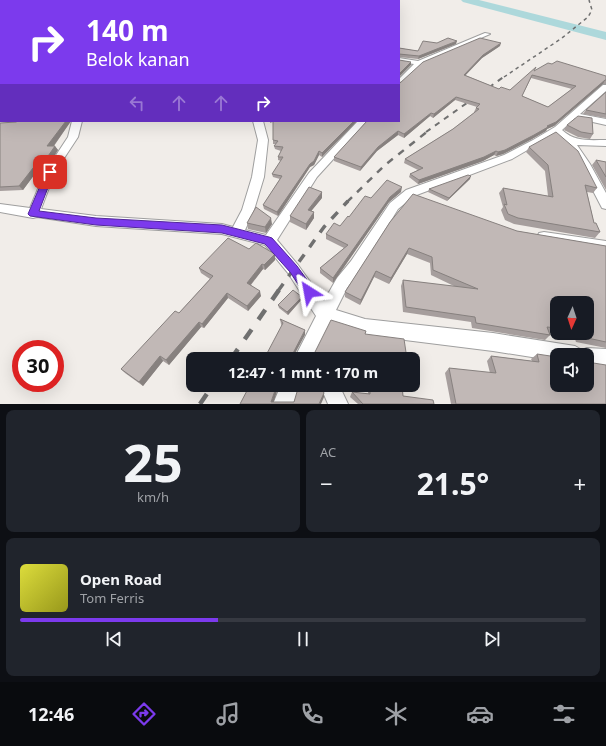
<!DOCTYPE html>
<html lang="id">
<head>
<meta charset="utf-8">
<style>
	:root { --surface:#171b24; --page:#20242c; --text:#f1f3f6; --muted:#9ea1a6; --line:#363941; --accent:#7c3aed }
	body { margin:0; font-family:"Noto Sans",sans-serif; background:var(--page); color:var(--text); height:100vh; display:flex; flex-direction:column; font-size:15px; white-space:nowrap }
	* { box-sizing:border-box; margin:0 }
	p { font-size:13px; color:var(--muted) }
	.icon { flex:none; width:22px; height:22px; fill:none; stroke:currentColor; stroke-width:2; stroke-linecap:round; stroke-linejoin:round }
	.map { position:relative; height:404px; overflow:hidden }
	.details { display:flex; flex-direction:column; gap:6px; padding:6px; background:#0d0f14; flex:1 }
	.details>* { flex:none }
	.banner { position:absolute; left:0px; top:0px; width:400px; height:122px; box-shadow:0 4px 16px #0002; background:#7c3aed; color:#fff; overflow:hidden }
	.needle { width:26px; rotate:183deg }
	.buttons { position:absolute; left:550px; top:296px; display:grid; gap:8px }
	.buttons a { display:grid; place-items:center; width:44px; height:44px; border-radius:8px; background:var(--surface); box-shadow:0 4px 16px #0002; font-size:20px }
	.speed { position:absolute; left:12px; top:340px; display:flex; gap:8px; font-size:20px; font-weight:700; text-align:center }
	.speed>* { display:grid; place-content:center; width:52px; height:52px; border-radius:50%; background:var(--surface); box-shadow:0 4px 16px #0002; line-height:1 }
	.speed .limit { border:6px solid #d22; background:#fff; color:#111 }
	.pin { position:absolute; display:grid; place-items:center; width:34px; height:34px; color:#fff; margin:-17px; border-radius:8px; box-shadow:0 2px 6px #0006 }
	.me { position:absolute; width:44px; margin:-22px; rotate:326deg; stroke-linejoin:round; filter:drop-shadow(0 0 3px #0008) }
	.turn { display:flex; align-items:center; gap:14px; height:84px; padding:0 20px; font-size:18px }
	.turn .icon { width:52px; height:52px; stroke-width:2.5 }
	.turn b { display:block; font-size:28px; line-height:34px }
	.lanes { display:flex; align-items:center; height:38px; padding:0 20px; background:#0003; justify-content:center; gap:20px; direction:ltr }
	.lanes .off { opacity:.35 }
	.big { font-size:30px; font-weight:700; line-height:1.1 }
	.details .card { flex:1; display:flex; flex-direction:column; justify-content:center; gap:6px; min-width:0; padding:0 14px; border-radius:8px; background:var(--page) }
	.details .dial { align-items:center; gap:0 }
	.dial b { font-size:52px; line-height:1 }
	.song { display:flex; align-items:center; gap:12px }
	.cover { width:48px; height:48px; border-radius:6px; background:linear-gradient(135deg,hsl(60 70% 55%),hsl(60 70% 35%)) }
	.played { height:4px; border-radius:2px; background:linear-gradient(90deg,var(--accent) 35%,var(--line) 35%) }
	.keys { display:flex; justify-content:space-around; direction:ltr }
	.heat { display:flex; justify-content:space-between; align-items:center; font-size:22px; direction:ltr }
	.details .tiles { flex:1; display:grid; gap:6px; grid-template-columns:1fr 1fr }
	.card:last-child { grid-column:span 2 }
	.trip { position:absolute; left:186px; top:352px; width:234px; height:40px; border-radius:8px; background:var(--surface); box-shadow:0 4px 16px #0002; font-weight:700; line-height:40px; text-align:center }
	.dock { display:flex; height:64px; justify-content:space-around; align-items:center; background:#090b0e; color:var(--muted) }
	.dock .icon { width:28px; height:28px }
	.dock .current { color:var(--accent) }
	.dock b { font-size:18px; color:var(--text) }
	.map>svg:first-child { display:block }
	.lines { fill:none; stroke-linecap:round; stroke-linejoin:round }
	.river { fill:#add8db; fill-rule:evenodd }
	.street-casing { stroke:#9f9f9f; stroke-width:2 }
	.street { fill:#fff; fill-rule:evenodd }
	.rail-far4 { stroke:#707070; stroke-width:1.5; stroke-dasharray:3.5 3.5; stroke-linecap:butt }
	.rail-far3 { stroke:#707070; stroke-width:2; stroke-dasharray:5.5 5.5; stroke-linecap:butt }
	.rail-far2 { stroke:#707070; stroke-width:2.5; stroke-dasharray:7 7; stroke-linecap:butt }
	.rail-far1 { stroke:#707070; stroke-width:3.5; stroke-dasharray:9 9; stroke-linecap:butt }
	.rail { stroke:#707070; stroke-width:4.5; stroke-dasharray:12 12; stroke-linecap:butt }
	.wall { fill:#a69e9d; fill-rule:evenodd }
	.shaded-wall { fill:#87817f }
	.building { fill:#c1b8b6; stroke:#87817f; fill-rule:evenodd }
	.route { fill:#7c3aed; stroke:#51269a }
</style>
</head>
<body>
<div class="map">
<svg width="606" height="404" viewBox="0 0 606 404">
	<rect width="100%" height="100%" fill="#f1ede9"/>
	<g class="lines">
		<path class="river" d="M461 0H479L606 32V40L463 2Z"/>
		<g class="street-casing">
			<path id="street" d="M50 0H67L66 1Z
				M1 21V25L0 26V22Z
				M485 33 490 34 421 64 399 85V79L414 64 399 62V58L418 61Z
				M0 55H1V59H0Z
				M603 85H606V91L580 114 606 119V125L575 118 562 130C575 142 589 140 606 140V146L577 145 590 164 606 193V209L602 208 575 156 555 134 512 159 414 196 398 209 361 269 347 288 336 310 365 319 493 333 575 346 582 350 587 348 606 349V367L587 366V355H557V361L493 351 365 335 330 323 312 359H294L316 316 288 273 265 245 222 234 96 226 37 217 33 218 0 212V204L30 208 45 172 68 137 72 121H82L78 137 55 172 41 209 96 216 222 224 233 227 242 210 252 177 258 140 253 121H263L268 140 264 177 254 210 245 230 266 235 309 173 358 121H368L317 177 277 240 298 265 324 301 337 278 351 261 390 203 406 190 504 155 533 140 555 127Z
				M544 232 606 241V251L539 241 537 237 539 233Z
				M281 385H300L293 404H273Z
				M320 385H339L348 404H328Z"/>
		</g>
		<use href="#street" class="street"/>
		<path class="rail-far4" d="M504 77 562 38 588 17 592 10 589 0"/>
		<path class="rail-far3" d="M426 132 505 76"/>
		<path class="rail-far2" d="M347 202 385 165 428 131"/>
		<path class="rail-far1" d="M278 291 324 227 348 201"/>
		<path class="rail" d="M231 359 279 290
			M200 404 213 385"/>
	</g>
	<path class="wall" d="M437 43 456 44 418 59 399 57V48L418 51Z
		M500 46 482 58 465 75 499 89 510 90 534 71 606 77V84H603L554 126 547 129 546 131 532 139 503 154 496 156 494 155 483 161 418 184 409 177 410 174 418 170 404 163 405 159 453 129 475 112H474L476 108 477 107 455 100 433 118 430 116 404 138 398 135 377 151 360 171 334 161V157L367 121 400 83ZM531 78 572 89 548 107 522 96Z
		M606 92V118L583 114 586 110Z
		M71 121 54 146 58 150 47 167H40L23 190 0 191V123Z
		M270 121H357L322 157 319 155 314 165 310 167 278 216 264 209 263 205 280 179 273 177 272 174 281 161 278 160V157L281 151 275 149 274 146 276 144H273V122L270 123Z
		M567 125 593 134 590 139 578 137 564 130Z
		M529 147 597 188 593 193 587 192 594 223 600 232 595 238 514 224 505 220 501 210 503 207 499 193 503 188 548 196 545 171 526 152Z
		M596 160 606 162V190L592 165Z
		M470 179 447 201 428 192 429 189Z
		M401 192 389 202 333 283 320 273V268L344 248 326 239V234L340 226 349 217 371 198Z
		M322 198 311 211 314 218 306 230 290 222V216Z
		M390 222 517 231 606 246V348L576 342 574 336 550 333V335L545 340 472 328 471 322 403 312 401 286 403 280 456 287 431 275 430 263 407 254 389 284 374 277 360 305 345 297V292ZM557 303 587 333H557Z
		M247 223 272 224 266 233 248 229Z
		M249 249 275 254V260L265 270 263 269 251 285 261 296 248 311 228 298 204 328 201 327 169 365 163 361 143 386 125 373 121 369 179 313 210 279 201 273 199 268Z
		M302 297V299L288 315 279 308 278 305Z
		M280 319 305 330V335L282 326 281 324Z
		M366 331 365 334 407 359H314V354Z
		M537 354 606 404H451L445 373 449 368 490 373 487 361 491 356 532 361 531 359Z
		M368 385H402L403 396 434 404H358L350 397 352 392 368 394Z"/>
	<path class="shaded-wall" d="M457 41 456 44 418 59 419 56Z
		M501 43 500 46 482 58 463 78 464 75 483 55Z
		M411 62V65L399 77V74Z
		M605 80 603 84 554 126 547 129 546 131 532 139 503 154 496 156 498 152Z
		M456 97 455 100 433 118 434 114Z
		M431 113 430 116 404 138V134Z
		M66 121H71L50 151 47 146Z
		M354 121H357L322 157V153Z
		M398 131V135L377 151 360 171 361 167 378 147Z
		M55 146 58 150 47 167 44 162Z
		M319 151V155L314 165 310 167 278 216 277 212Z
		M496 151 494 155 483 161 418 184 419 180Z
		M37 163 40 167 23 190 19 186Z
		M471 176 470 179 447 201 449 198Z
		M402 187 401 192 389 202 333 283V278L390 197Z
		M322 192V198L308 215V210Z
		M314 212V218L306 230V224Z
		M271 218 272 224 266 233 265 227Z
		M409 248 407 254 389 284 391 278Z
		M275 254V260L265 270 264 265Z
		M262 264 263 269 248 288 247 283Z
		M376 271 374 277 360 305 361 300Z
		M260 291 261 296 248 311 247 306Z
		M227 293 228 298 204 328 202 324Z
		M302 297V299L288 315 287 312Z
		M199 322 201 327 169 365 166 360Z
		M305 330V335L292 359H290Z
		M160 356 163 361 143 386 139 382Z
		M277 385H279L273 404 271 402Z
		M324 393V397L321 404H319Z"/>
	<path class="building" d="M0 0H61L65 1V0H124L129 1 130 0H143V1H1V19L0 18V8H1V4H0Z
		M448 38 457 41 419 56 399 54V48L418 51 423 41 437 43Z
		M480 38 501 43 483 55 464 75 499 89 501 87 510 90 536 67 534 71 548 63 552 64 557 61 606 76V80H605L556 122 547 126 548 127 534 135 505 150 498 152 496 151 484 157 419 180 410 174 423 168 405 159 453 129 479 109 476 108 480 104 456 97 434 114 431 113 404 134 398 131 378 147 361 167 334 157 367 121H399V78L400 83 423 62ZM532 75 576 86 548 107 522 96Z
		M0 57H1V60H0H1V68H0Z
		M399 60 411 62 399 74Z
		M0 76H1V115H0Z
		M606 92V114L586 110Z
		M578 116 592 118 593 134 581 132 567 125Z
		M18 121H66L47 146H55L44 162 37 163 19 186 0 187V123L16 122Z
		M273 121H354L322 153 319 151 314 161 310 164 277 212 263 205 282 176 272 174 283 157H278L283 147 274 146 278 141 273 140Z
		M556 132 578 151 597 188 585 185 594 223H596L600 232 518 218 508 214 504 204 507 205 503 188 553 197 548 165 529 147Z
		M596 160 606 162V177Z
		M468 175 471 176 449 198 429 189Z
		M387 180 402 187 390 197 333 278 320 268 348 245 326 234 334 223 340 226 348 216 349 217 365 196 371 198Z
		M309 187 322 192 308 210 314 212 306 224 290 216Z
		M413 194 517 231 606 246V342L583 337 581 333H587V303H557V328L547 327 550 335 476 323 475 317 406 307 403 280 478 289 433 270 432 257 409 248 391 278 376 271 361 300 345 292 390 222Z
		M256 207 271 218 265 227 247 223Z
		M228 238 249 249 256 243 273 253 275 254 264 265 262 264 247 283 260 291 247 306 227 293 202 324 199 322 166 360 160 356 139 382 121 369 175 311 179 313 213 276 199 268Z
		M293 290 302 297 287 312 278 305Z
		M280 319 305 330 290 359H264L283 323Z
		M331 320 366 331 365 334 404 339 407 359H358L351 355 348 359H319L314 354Z
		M537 354 557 357V385H587V362L606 365V404H456L449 368 496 373 491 356 539 362Z
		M250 385H277L271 402H294L299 385H320L324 393 319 404H240Z
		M370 385H402L403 396 433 400 434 404H363L352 392 370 394Z"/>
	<path class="route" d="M50 170 54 172 39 211 96 218 222 225 269 237 272 238 297 266 313 288 315 292 313 295 309 297 305 295 290 272 265 244 222 233 96 225 30 216 28 214 46 172Z"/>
</svg>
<div class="buttons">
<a><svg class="needle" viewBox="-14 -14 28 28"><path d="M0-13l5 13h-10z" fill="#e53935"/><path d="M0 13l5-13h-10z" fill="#9ea1a6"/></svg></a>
<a><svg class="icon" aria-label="sound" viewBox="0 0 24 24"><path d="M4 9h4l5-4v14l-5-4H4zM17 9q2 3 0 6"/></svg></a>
</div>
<div class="speed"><div class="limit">30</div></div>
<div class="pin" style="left:50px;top:172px;background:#d93025"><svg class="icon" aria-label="arrive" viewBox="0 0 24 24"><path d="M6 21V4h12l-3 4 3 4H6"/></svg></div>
<svg class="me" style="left:309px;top:292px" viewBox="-20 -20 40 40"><path d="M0-17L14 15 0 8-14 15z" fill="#7c3aed" stroke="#fff" stroke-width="4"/></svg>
<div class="trip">12:47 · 1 mnt · 170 m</div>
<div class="banner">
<div class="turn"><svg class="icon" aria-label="right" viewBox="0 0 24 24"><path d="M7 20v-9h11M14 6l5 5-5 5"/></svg><div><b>140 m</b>Belok kanan</div></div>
<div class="lanes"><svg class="icon off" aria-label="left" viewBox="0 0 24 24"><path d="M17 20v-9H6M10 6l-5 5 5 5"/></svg><svg class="icon off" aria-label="ahead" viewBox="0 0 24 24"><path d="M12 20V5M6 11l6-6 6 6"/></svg><svg class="icon off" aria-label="ahead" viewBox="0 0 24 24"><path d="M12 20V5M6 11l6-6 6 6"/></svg><svg class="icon" aria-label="right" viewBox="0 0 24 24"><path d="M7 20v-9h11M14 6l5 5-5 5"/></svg></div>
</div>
</div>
<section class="details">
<div class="tiles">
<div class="card dial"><b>25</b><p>km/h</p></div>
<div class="card"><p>AC</p>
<div class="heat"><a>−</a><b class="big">21.5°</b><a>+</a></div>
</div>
<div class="card">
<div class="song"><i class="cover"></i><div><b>Open Road</b><p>Tom Ferris</p></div></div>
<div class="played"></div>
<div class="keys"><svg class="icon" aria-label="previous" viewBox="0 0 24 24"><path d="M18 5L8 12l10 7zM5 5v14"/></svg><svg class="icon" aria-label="pause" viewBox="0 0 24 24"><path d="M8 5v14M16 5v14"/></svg><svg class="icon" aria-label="next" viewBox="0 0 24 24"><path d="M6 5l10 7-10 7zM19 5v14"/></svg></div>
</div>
</div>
</section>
<nav class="dock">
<b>12:46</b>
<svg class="icon current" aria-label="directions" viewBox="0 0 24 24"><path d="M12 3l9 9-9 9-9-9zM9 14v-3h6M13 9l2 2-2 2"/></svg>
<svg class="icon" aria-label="music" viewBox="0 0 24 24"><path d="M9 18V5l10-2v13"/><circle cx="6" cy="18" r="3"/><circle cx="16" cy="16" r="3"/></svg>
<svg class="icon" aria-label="phone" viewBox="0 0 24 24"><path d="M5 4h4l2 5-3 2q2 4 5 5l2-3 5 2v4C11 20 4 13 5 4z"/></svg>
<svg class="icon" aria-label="climate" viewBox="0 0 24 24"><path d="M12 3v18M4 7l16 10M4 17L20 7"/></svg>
<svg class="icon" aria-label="car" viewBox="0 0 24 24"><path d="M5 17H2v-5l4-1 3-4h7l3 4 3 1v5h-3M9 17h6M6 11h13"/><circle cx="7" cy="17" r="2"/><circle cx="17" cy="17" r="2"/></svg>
<svg class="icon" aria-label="filters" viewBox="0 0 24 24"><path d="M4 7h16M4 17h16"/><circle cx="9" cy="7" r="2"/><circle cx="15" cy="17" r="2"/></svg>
</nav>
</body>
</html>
